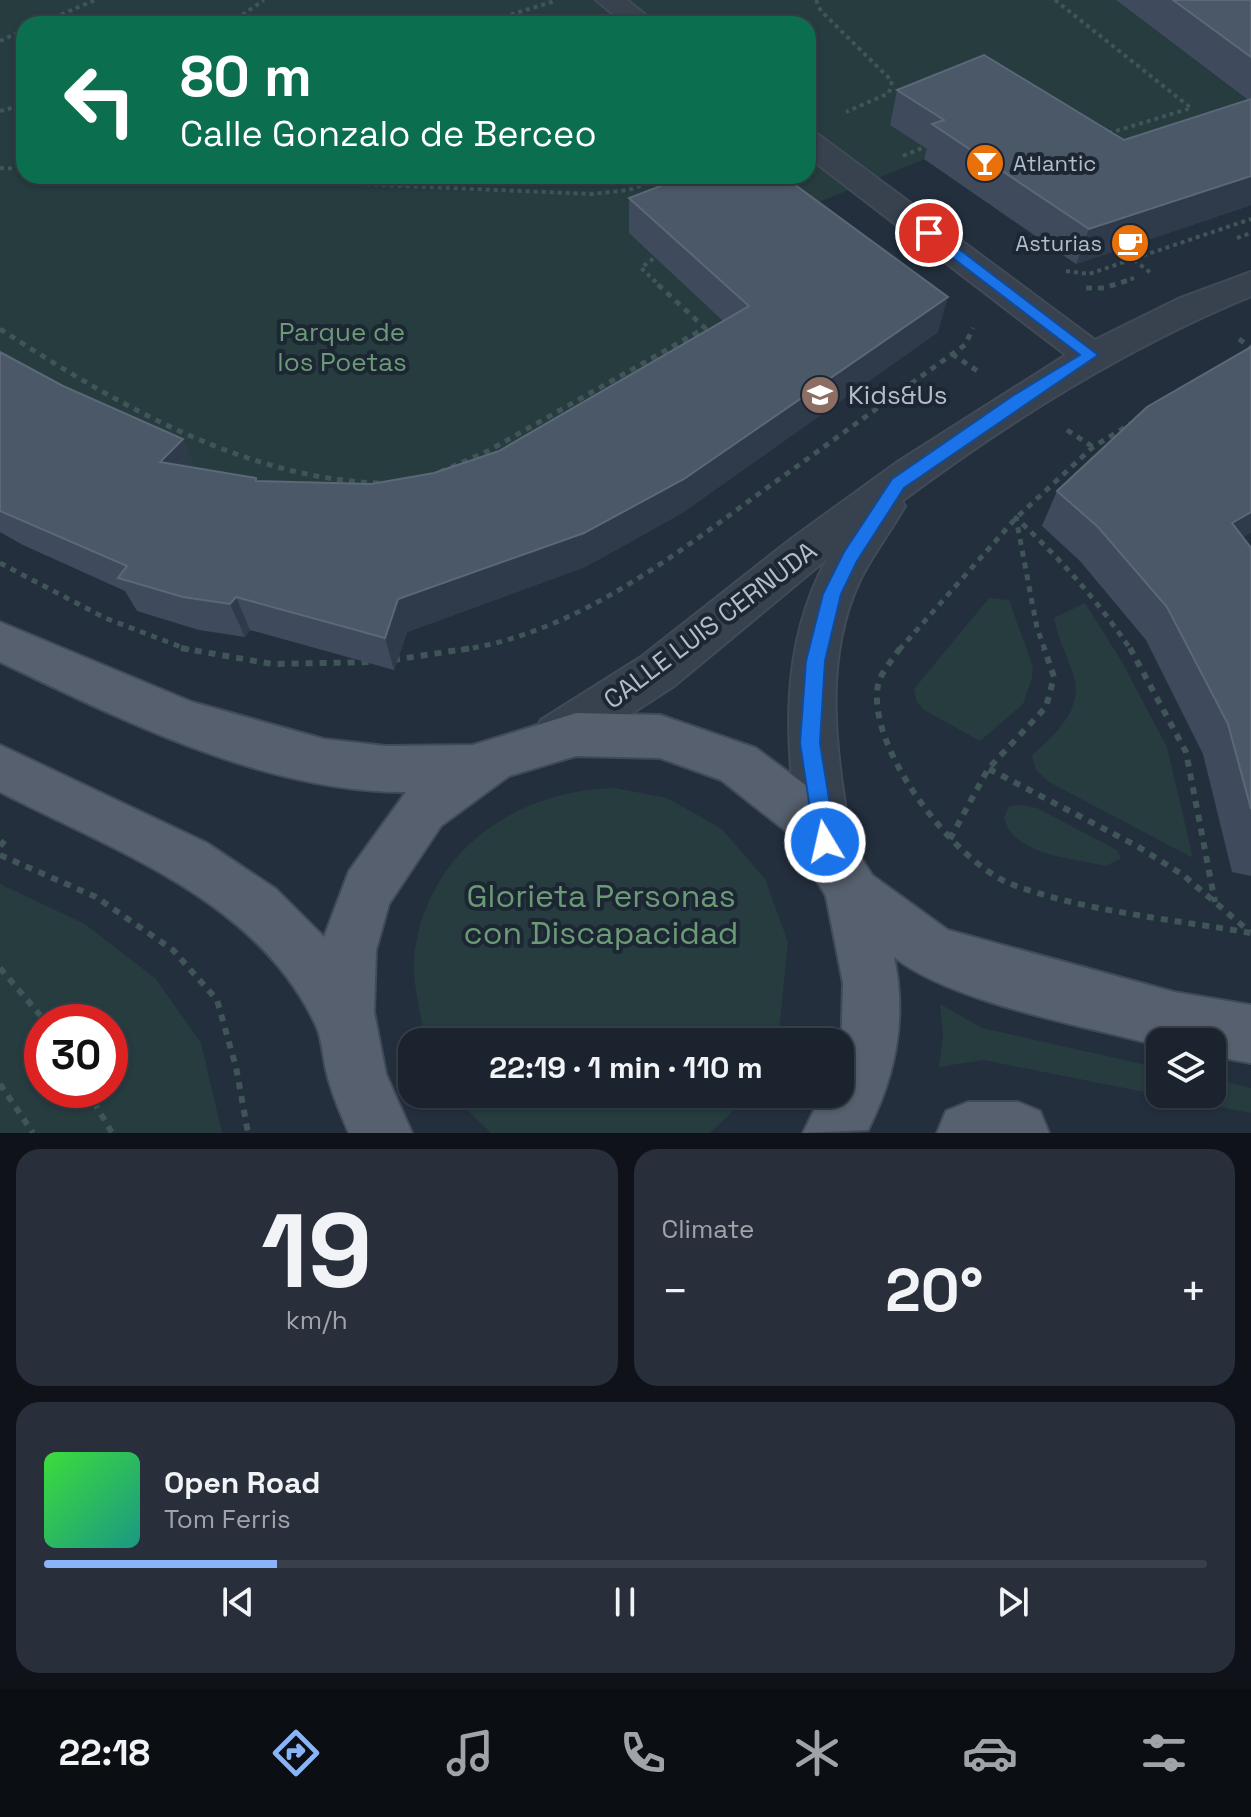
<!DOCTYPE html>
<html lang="en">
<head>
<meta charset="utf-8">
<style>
	:root { --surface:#1b232e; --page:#282f3a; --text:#f1f3f6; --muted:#a0a4aa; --line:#39404a; --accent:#8ab4f8 }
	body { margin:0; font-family:"Space Grotesk",sans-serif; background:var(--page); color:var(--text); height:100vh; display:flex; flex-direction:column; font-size:30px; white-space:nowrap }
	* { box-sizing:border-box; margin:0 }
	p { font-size:26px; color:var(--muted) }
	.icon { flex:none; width:44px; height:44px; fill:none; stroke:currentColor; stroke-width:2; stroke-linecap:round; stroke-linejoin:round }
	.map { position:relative; height:1133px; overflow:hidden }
	.side { display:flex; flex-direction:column; gap:16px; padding:16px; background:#0f1319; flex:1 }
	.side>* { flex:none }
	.banner { position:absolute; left:16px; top:16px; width:800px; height:168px; border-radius:24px; box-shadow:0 2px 6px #0004,0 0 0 2px var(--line); background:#0b6e4f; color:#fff; overflow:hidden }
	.buttons { position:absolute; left:1146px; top:1028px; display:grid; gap:16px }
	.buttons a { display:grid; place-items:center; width:80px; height:80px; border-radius:16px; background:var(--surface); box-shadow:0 2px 6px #0004,0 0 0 2px var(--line); font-size:40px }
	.speed { position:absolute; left:24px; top:1004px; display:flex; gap:16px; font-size:40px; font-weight:700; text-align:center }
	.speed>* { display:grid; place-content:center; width:104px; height:104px; border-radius:50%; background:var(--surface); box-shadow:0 2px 6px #0004,0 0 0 2px var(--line); line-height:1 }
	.speed .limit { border:12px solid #d22; background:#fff; color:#111 }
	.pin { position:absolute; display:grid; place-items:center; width:68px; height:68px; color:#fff; margin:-34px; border:4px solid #fff; border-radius:50%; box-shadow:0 2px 8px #0007 }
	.me { position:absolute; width:88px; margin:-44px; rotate:351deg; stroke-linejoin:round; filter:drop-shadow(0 0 6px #0008) }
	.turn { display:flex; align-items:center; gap:28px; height:168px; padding:0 32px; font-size:36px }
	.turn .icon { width:104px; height:104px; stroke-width:2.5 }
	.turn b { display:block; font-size:56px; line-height:68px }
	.big { font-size:60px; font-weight:700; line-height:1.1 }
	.side .widget { flex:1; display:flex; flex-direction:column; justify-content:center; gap:12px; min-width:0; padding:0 28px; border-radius:24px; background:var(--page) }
	.side .dial { align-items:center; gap:0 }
	.dial b { font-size:104px; line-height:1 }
	.song { display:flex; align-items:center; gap:24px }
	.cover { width:96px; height:96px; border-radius:12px; background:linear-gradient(135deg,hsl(120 70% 55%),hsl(170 70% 35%)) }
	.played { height:8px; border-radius:4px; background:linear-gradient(90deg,var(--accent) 20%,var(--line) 20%) }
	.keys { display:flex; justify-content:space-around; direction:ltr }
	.heat { display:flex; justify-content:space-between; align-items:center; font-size:44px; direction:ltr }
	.side .tiles { flex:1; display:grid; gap:16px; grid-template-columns:1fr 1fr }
	.widget:last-child { grid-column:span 2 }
	.trip { position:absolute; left:398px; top:1028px; width:456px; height:80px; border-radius:24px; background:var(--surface); box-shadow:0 2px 6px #0004,0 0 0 2px var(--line); font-weight:700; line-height:80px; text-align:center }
	.tabs { display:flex; height:128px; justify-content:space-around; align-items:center; background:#0b0e12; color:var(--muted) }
	.tabs .icon { width:56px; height:56px }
	.tabs .current { color:var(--accent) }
	.tabs b { font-size:36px; color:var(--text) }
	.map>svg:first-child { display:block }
	.green { fill:#263c3f; fill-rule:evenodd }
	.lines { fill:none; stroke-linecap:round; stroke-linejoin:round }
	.minor-casing { stroke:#414a57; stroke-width:4 }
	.major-casing { stroke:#414a57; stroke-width:4 }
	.path-far2 { stroke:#3f5557; stroke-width:4; stroke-dasharray:4 4; stroke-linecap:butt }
	.path-far1 { stroke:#3f5557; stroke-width:5; stroke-dasharray:6 6; stroke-linecap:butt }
	.path { stroke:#3f5557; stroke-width:6; stroke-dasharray:7 7; stroke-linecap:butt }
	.minor { fill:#38414e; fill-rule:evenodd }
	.major { fill:#56606e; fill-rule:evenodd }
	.wall { fill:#3f4b5c }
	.shaded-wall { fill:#2f3b4b }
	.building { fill:#4b5868; stroke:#5c6777; stroke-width:2 }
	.route { fill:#1a73e8; stroke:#114b97; stroke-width:2 }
	.labels { text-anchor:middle; stroke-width:8; stroke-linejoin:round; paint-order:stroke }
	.far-poi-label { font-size:22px; fill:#b4bcc9; stroke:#1d2633; text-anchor:start }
	.park-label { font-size:26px; fill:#6b9a76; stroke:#1d2633 }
	.poi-label { font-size:26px; fill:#b4bcc9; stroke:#1d2633; text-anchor:start }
	.street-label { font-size:26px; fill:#b4bcc9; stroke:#1d2633 }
	.near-park-label { font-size:32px; fill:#6b9a76; stroke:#1d2633 }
</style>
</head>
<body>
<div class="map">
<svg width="1251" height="1133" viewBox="0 0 1251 1133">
	<rect width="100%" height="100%" fill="#242f3e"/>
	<path class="green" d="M0 0H1116L1251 103V129L925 159 664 265 748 318 504 486 299 517 0 376ZM24 24H808V176H24Z
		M989 598 1009 600 1033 667 1032 678 1023 704 980 741 924 710 917 702 914 689Z
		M1085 603 1122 662 1167 747 1193 858 1049 782 1036 770 1032 755C1053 737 1084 709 1074 677 1068 657 1058 640 1054 618Z
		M615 788 667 798 722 829 765 879 788 942 778 1042H425C422 1016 412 983 414 957 426 851 516 790 615 788Z
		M1021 805 1037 808 1117 850 1121 858 1106 866C1072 858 1014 856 1004 818L1009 806Z
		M0 884 85 924 156 979 201 1043 222 1133H0ZM42 1022H110V1090H42Z
		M940 1004 982 1028 1160 1068V1094H1212V1079L1251 1088V1113L983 1060 939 1067 943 1035Z
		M451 1094H751L710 1133H491Z"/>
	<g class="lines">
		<g class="minor-casing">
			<path id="minor" d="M596 0H627L657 24H625Z
				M808 133 819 135 1095 340 1178 299 1251 272V296C1125 348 1011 420 902 501L905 506C891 531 873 554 860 580 821 662 837 756 851 842L843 859 825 866 807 859 799 842C786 743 778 649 827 559L674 686 575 750 558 757 541 750 533 735 541 720 641 657 791 539 896 463 1066 355 808 157Z"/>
		</g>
		<g class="major-casing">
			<path id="major" d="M0 622 192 702 324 739 386 746 473 745 576 713 660 715 756 748 823 798 872 875 948 930 1174 992 1251 1005V1063L1212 1056V1042H1160V1046C1085 1026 952 1003 894 957 907 1018 896 1075 868 1130L803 1133 822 1094H840L843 983 826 896 787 832 721 780 660 758 576 756 509 776 441 826 389 904 376 950 374 1012 386 1074 412 1133H349C340 1113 331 1092 326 1070 323 1057 322 1040 317 1028 260 901 115 851 0 792V745L207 843 276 889 324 937 349 871 406 792C264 792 125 721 0 662Z
				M968 1102H1018L1040 1111 1049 1133H937L946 1111Z"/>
		</g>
		<path class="path-far2" d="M816 0 821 11 892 81 889 93 846 112
			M1055 0 1191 108 1106 134
			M39 24 95 0
			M229 24 264 0
			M480 24 555 1
			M0 41 24 30
			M0 111 24 105
			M903 156 927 146
			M0 168 24 169
			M174 176 592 194 628 190 671 176
			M402 186 409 176
			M1237 238 1251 233
			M1134 260 1151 273
			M1066 271 1089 274 1251 219
			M656 282 641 268 658 255
			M1123 282 1134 278"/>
		<path class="path-far1" d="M1086 288H1104L1129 280
			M0 329C113 402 242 478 379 483
			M1239 339 1251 348
			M952 354 979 372
			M1067 430 1093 447
			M440 472 488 451 705 328 653 280
			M0 563 105 618 189 650
			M461 650C577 633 676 554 768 487 834 440 899 392 965 345L973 328
			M899 650 1016 518 1093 447 1132 423
			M1045 650 1037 628 1016 518C1061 559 1097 600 1131 650"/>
		<path class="path" d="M181 648 272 664 375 662
			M900 648C894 658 880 673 878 685 866 748 955 862 1011 884 1082 911 1176 920 1251 933
			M1130 648 1186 752 1215 902
			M393 660 472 648
			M989 769 1137 846 1183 875 1250 932
			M950 839 988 769 1046 707 1054 677 1044 648
			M0 846 9 836
			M0 855 96 897 173 950 217 1000 236 1067 248 1133
			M0 968 46 1022
			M0 1084 33 1133
			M87 1090 112 1133"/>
		<use href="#minor" class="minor"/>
		<use href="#major" class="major"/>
	</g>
	<path class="wall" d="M1116 0H1251V205L1076 264 924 159 927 149 890 125 897 90 1124 140 1248 100Z
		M629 198 938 332 682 513 585 567 407 632 394 670 250 630 245 637 199 630 137 611 125 591 23 545 0 532V352L63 386 183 439 195 468 256 478 257 481 371 484 434 473 499 451 723 321 629 233Z
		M1057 491 1243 538 1251 548V876L1232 872 1203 754 1146 640 1080 561 1042 526Z"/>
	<path class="shaded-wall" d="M1251 176V205L1076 264 1089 229Z
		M948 297 938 332 682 513 585 567 407 632 394 670 385 638 398 599Z
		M183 439 198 474 160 462Z
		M1251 512V533L1210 557 1232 523Z
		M236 597 250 630 245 637 230 604Z"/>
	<path class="building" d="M1173 0H1251V57Z
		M984 55 1124 140 1251 99V176L1089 229 932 124 944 120 897 90Z
		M686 176H783L948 297 684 479 584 533 398 599 385 638 236 597 230 604 183 597 118 578 127 566 0 511V352L63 386 183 439 160 462 256 478V481L371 484 434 473 499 451 749 306 629 198Z
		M1251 347V512L1232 523 1251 548V809L1228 724 1167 607 1098 527 1057 491 1147 407Z"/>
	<path class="route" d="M924 230H934L1098 355 904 488 857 561 841 594 825 661 820 743 836 842 833 849 825 852 818 849 815 842 800 743 806 661 823 594 844 552 892 479 1014 395 1080 355 924 236Z"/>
	<defs>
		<g id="bar-disc" transform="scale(2)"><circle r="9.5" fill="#e8710a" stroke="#1d2633"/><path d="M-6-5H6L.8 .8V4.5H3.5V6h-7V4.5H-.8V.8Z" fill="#fff"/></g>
		<g id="cafe-disc" transform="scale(2)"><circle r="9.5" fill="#e8710a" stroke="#1d2633"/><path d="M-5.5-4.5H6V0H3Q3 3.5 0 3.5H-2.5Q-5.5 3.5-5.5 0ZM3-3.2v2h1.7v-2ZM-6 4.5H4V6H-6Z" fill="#fff"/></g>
		<g id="school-disc" transform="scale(2)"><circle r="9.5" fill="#8d6e63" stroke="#1d2633"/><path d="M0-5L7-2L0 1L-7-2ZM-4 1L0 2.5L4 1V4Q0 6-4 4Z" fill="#fff"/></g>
	</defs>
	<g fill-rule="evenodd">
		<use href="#bar-disc" x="985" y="163"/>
		<use href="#cafe-disc" x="1130" y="243"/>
		<use href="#school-disc" x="820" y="395"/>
	</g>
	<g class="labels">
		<g class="far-poi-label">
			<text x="1013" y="171">Atlantic</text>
			<text x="1102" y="251" text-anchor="end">Asturias</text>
		</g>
		<g class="park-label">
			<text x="342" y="341">Parque de<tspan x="342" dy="30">los Poetas</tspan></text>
		</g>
		<g class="poi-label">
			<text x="848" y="404">Kids&amp;Us</text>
		</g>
		<g class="street-label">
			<text transform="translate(710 625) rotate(-37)" y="9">CALLE LUIS CERNUDA</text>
		</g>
		<g class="near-park-label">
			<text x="601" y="907">Glorieta Personas<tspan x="601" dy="37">con Discapacidad</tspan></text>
		</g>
	</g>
</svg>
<div class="buttons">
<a><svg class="icon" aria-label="layers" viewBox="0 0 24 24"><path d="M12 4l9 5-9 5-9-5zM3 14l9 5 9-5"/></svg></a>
</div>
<div class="speed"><div class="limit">30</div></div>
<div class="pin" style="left:929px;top:233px;background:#d93025"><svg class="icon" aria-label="arrive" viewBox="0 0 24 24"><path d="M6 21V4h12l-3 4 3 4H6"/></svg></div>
<svg class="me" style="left:825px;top:842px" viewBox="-20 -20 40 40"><circle r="17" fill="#1a73e8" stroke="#fff" stroke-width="3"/><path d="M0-11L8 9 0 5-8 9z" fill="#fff"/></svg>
<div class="trip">22:19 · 1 min · 110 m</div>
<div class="banner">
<div class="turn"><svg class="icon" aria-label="left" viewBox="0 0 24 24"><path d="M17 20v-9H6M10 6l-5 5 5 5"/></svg><div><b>80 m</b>Calle Gonzalo de Berceo</div></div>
</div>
</div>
<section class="side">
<div class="tiles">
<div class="widget dial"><b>19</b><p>km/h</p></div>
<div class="widget"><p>Climate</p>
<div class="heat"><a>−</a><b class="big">20°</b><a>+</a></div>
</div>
<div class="widget">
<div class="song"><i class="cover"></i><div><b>Open Road</b><p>Tom Ferris</p></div></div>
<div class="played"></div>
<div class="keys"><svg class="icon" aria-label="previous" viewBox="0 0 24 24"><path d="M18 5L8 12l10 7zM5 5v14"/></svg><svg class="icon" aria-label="pause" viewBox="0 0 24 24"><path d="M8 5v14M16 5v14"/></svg><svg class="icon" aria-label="next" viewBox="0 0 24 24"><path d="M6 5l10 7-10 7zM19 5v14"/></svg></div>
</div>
</div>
</section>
<nav class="tabs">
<b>22:18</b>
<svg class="icon current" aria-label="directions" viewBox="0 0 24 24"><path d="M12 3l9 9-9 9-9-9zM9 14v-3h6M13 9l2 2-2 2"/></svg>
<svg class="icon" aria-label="music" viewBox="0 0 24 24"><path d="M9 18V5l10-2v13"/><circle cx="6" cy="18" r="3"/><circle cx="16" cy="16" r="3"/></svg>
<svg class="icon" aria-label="phone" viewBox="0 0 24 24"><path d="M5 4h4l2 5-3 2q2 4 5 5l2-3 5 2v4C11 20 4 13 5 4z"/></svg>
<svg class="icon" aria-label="climate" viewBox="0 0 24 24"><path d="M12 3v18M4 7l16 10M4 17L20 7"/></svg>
<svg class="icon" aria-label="car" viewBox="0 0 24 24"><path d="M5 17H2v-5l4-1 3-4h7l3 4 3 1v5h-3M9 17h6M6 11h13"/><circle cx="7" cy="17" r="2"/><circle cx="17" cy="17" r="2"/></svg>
<svg class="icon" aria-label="filters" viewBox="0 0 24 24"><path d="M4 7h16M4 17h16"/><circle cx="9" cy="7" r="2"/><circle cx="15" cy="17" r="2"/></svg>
</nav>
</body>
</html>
